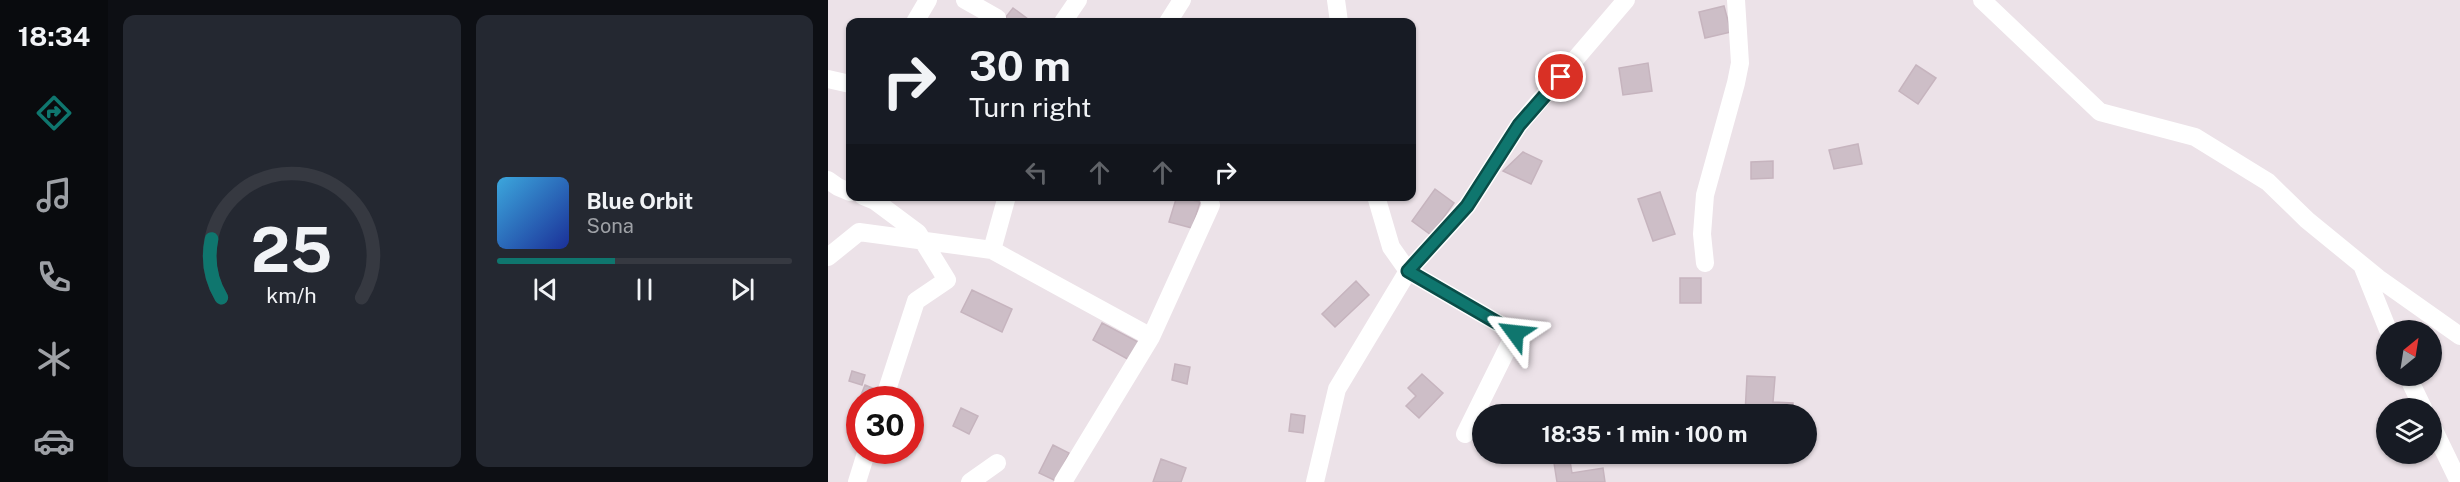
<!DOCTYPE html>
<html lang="en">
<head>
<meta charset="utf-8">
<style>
	:root { --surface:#171b24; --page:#242831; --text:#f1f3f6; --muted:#9ea1a6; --line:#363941; --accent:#0f766e }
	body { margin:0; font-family:"Public Sans",sans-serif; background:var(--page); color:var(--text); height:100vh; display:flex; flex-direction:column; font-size:22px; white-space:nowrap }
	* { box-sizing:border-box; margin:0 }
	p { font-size:20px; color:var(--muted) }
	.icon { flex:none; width:33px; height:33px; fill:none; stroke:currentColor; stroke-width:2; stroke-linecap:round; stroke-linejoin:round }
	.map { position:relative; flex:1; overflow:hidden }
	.side { display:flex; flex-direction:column; gap:15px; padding:15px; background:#0d0f14; width:720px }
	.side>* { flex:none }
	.guide { position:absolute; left:18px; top:18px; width:570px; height:183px; border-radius:12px; box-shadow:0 2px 4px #0004; background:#171b24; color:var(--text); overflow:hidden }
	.needle { width:39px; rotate:30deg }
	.tools { position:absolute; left:1548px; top:320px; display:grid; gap:12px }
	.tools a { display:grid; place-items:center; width:66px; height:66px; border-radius:50%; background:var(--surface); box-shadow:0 2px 4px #0004; font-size:30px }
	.speed { position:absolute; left:18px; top:386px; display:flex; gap:12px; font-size:30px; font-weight:700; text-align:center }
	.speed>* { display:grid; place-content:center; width:78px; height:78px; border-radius:50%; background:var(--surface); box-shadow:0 2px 4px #0004; line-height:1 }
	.speed .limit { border:9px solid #d22; background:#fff; color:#111 }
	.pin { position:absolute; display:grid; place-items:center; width:51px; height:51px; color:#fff; margin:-26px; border:3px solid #fff; border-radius:50%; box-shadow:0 2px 6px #0007 }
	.me { position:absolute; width:66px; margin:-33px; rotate:300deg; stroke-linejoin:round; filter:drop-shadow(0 0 4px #0008) }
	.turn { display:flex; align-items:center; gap:21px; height:126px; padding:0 24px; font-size:27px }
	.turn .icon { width:78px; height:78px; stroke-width:2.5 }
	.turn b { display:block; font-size:42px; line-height:51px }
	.lanes { display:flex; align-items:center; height:57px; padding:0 24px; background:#0003; justify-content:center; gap:30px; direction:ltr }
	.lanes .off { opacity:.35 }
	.side .widget { flex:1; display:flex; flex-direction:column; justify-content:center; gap:9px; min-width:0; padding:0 21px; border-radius:12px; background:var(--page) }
	.side .dial { align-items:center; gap:0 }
	.dial svg { height:156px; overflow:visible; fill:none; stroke:var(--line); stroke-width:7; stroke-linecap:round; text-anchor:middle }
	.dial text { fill:var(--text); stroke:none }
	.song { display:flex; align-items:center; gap:18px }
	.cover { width:72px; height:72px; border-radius:9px; background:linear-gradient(135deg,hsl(200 70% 55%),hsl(230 70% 35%)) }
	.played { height:6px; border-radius:3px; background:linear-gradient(90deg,var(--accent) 40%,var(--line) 40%) }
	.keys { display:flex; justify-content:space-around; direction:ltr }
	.side .tiles { flex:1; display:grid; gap:15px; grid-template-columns:repeat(2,1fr) }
	.trip { position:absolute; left:644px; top:404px; width:345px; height:60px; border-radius:30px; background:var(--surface); box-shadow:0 2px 4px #0004; font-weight:700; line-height:60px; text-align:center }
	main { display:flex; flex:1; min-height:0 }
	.dock { display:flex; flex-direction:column; width:108px; justify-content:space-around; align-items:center; background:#090b0e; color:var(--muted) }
	.dock .icon { width:42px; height:42px }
	.dock .current { color:var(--accent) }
	.dock b { font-size:27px; color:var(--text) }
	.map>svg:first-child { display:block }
	.building { fill:#cdbec7; stroke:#c6b4be; stroke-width:1.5 }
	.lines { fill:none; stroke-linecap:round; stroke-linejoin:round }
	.minor { stroke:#fff; stroke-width:18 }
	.route-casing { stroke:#0a4d48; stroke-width:15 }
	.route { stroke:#0f766e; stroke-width:10 }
</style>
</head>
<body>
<main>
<nav class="dock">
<b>18:34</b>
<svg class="icon current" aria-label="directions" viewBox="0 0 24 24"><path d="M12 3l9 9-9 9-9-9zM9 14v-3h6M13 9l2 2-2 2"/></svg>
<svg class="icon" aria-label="music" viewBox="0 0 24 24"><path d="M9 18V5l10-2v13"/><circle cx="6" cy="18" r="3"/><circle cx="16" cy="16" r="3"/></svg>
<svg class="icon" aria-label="phone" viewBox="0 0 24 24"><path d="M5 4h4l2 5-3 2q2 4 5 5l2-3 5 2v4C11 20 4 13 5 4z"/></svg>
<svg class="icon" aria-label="climate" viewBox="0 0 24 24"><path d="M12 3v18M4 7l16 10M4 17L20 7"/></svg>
<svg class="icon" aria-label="car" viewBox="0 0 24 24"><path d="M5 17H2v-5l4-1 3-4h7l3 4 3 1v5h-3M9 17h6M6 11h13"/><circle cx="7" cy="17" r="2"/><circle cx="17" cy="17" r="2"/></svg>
</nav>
<section class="side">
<div class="tiles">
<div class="widget dial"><svg viewBox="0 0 100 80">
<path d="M14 69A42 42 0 1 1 86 69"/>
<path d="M14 69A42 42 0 0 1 9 39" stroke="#0f766e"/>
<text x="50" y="56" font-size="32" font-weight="700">25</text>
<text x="50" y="72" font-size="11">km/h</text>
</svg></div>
<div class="widget">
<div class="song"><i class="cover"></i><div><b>Blue Orbit</b><p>Sona</p></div></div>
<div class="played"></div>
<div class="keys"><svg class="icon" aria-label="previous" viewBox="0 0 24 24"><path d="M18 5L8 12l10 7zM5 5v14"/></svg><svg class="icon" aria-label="pause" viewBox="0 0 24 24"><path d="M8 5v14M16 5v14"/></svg><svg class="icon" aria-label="next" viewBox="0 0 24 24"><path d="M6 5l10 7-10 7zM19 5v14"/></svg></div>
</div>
</div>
</section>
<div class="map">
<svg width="1632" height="482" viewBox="0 0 1632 482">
	<rect width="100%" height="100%" fill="#ece2e8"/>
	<path class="building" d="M896 6 903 32 877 38 871 12Z
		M185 8 204 22H174Z
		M820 63 824 91 795 95 791 68Z
		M1088 65 1108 78 1090 104 1071 91Z
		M1030 144 1034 164 1006 169 1001 150Z
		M695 152 714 161 703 184 675 171Z
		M945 161V178L923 179V162Z
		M607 189 626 203 603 235 584 221Z
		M832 192 847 234 825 241 810 199Z
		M349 196 372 202 364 228 341 222Z
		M852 278H873V303H852Z
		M528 281 541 295 507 327 494 314Z
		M144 290 184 309 174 332 133 312Z
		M274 323 312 343 303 361 265 340Z
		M347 364 362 367 359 384 344 380Z
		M24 371 37 375 34 385 21 381Z
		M594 374 615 393 591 418 578 406 588 396 580 388Z
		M919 376 947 377 945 402 965 403 964 414H917Z
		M37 385 54 392 51 399H32V421L24 418Z
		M133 408 150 416 141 434 125 426Z
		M463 414 477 416 475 433 461 431Z
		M225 445 241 453 228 481 211 473Z
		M333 459 358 468 353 482H325Z
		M742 461 744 473 775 468 777 482H729L726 463Z"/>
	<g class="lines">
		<path class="minor" d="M137 0 169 18
			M508 0 511 22
			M1154 0 1272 112 1367 137 1440 182 1479 220 1550 278 1632 336
			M87 22 100 0
			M235 22 250 0
			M340 22 354 0
			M0 79 22 84
			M0 180 10 187 22 192
			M35 196 47 201 90 233 119 280 88 301 56 399
			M179 196 164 250 323 337
			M548 196 563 247 580 271 687 333 637 434
			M0 257 31 232 164 250
			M877 263 874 234 877 195 908 83 912 63 908 0
			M1534 265 1560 330
			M1579 375 1595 408
			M1604 426 1631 482
			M29 482 39 450
			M142 482 169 463
			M235 482 323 337 383 205 380 196
			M487 482 509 389 580 271 639 206 691 125 798 0"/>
	</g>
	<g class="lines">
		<g class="route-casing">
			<path id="route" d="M687 333 580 271 639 206 691 125 733 77"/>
		</g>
		<use href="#route" class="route"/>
	</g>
</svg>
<div class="tools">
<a><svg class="needle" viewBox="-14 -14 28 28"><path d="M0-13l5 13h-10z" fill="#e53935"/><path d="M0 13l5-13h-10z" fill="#9ea1a6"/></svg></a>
<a><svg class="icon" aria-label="layers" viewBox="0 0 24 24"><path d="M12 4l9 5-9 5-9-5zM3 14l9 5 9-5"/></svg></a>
</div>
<div class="speed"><div class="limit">30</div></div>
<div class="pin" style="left:733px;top:77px;background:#d93025"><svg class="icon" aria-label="arrive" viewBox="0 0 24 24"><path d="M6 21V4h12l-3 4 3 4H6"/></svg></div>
<svg class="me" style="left:687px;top:333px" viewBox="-20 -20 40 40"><path d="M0-17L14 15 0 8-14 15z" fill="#0f766e" stroke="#fff" stroke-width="4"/></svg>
<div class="trip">18:35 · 1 min · 100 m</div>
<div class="guide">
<div class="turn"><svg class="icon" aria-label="right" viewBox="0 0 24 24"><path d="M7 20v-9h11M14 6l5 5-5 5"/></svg><div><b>30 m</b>Turn right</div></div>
<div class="lanes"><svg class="icon off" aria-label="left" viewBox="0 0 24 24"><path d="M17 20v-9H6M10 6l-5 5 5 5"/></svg><svg class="icon off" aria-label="ahead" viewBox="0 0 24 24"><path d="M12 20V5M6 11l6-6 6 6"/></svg><svg class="icon off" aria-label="ahead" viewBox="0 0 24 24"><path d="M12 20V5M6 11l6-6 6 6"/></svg><svg class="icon" aria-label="right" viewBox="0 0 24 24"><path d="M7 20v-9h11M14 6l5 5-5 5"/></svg></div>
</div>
</div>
</main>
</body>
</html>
